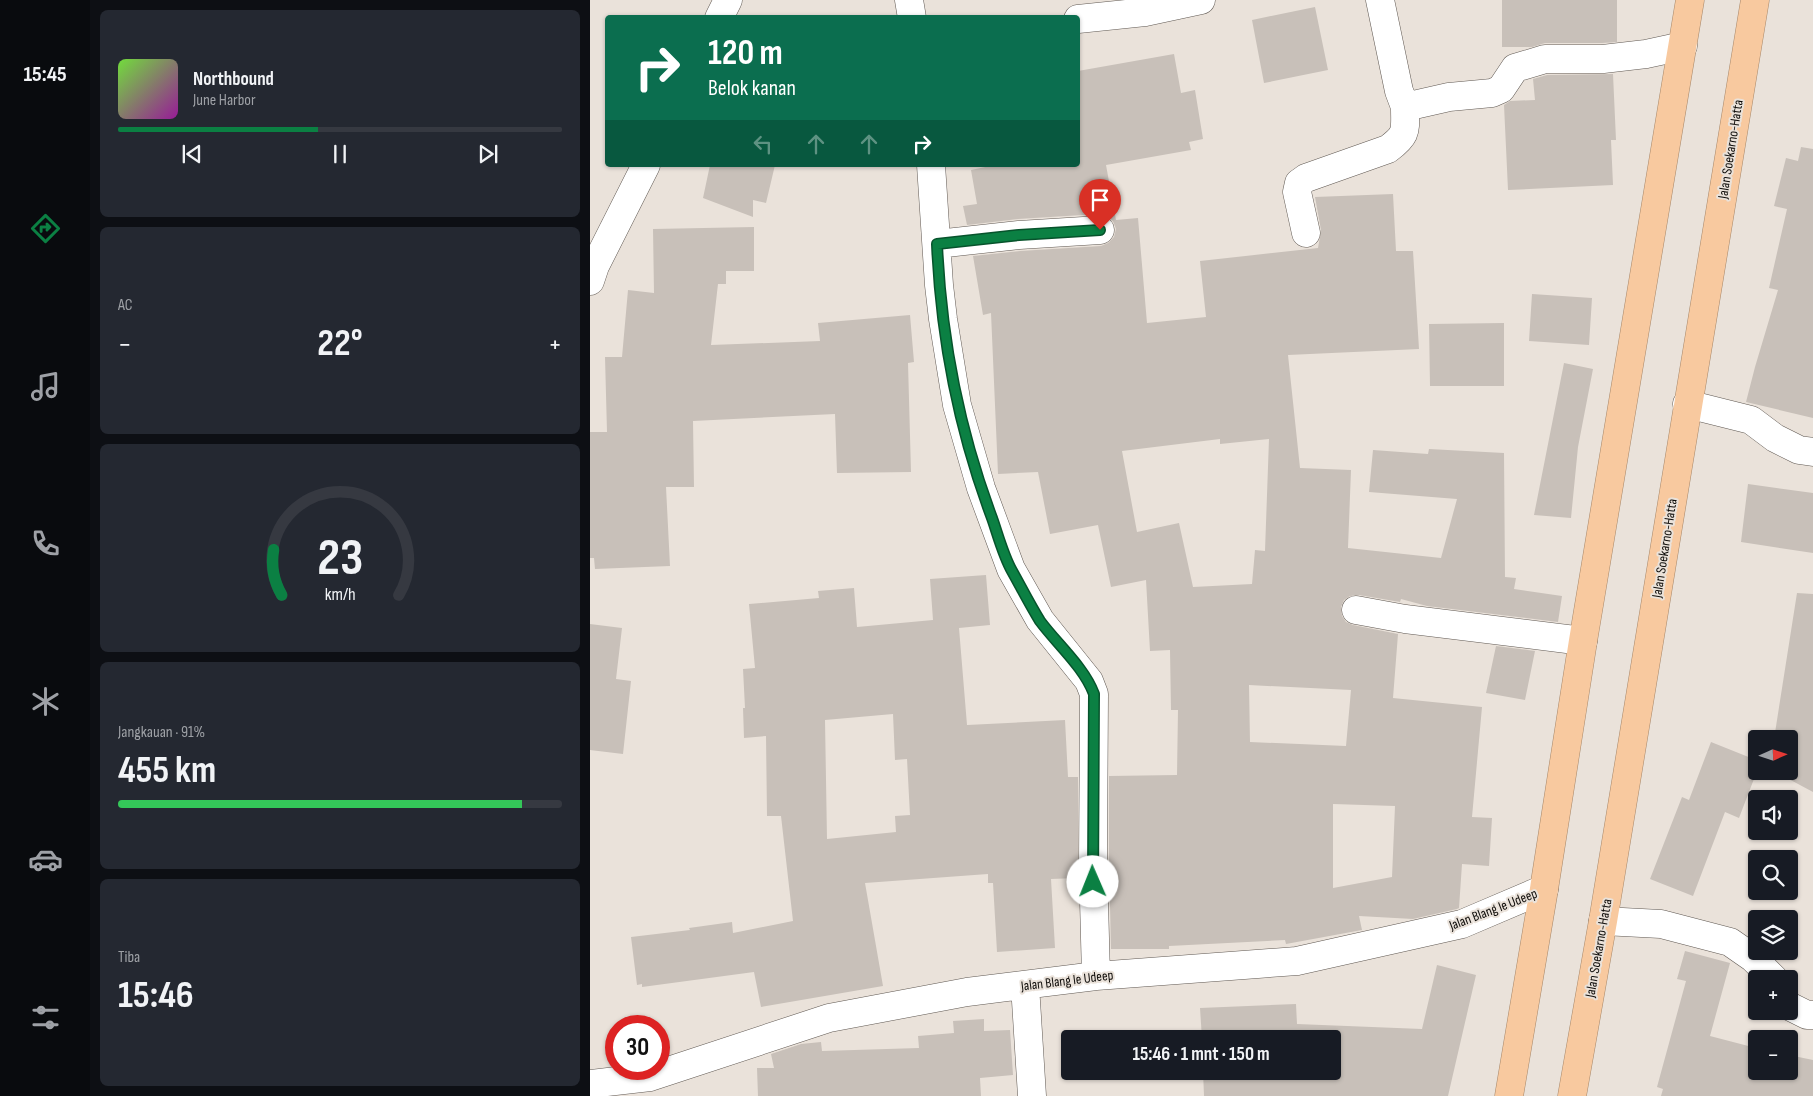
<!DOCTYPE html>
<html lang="id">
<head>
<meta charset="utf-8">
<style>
	:root { --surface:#171b24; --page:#242831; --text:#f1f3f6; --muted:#9ea1a6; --line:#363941; --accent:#0b8043 }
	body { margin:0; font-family:"Sofia Sans Condensed",sans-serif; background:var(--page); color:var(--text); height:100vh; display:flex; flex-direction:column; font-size:19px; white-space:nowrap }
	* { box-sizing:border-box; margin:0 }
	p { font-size:16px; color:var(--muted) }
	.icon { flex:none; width:28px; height:28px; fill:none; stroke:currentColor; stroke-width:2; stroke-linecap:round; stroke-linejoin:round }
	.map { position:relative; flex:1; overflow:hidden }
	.panel { display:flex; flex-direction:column; gap:10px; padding:10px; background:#0d0f14; width:500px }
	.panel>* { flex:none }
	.banner { position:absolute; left:15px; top:15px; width:475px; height:152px; border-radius:5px; box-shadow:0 1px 4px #0004; background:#0b6e4f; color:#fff; overflow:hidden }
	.needle { width:32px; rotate:87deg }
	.fabs { position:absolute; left:1158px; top:730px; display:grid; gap:10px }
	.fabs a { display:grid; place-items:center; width:50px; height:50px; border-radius:5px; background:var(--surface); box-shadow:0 1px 4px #0004; font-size:25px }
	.speed { position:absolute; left:15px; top:1015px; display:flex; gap:10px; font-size:25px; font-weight:700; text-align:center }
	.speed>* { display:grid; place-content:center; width:65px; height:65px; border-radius:50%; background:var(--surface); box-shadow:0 1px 4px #0004; line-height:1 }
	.speed .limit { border:8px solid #d22; background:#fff; color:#111 }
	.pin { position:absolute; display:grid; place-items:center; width:42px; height:42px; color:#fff; margin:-51px -21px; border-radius:50% 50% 50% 0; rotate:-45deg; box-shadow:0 0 5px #0007 }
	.pin .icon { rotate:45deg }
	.me { position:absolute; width:55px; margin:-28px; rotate:359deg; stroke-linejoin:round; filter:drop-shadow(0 0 4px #0008) }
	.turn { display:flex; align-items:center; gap:18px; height:105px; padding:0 20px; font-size:22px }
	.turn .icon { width:65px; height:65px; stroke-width:2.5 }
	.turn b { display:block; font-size:35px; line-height:42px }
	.lanes { display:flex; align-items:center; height:48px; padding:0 20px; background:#0003; justify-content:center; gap:25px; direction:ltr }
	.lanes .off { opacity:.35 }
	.big { font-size:38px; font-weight:700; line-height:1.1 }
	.panel .card { flex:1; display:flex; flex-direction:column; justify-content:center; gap:8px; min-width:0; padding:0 18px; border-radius:8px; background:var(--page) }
	.panel .dial { align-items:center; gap:0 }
	.dial svg { height:130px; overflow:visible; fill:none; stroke:var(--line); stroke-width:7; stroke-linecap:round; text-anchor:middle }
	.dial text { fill:var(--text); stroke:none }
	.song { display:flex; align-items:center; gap:15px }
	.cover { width:60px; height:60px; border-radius:8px; background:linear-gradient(135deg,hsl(100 70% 55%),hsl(300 70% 35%)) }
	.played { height:5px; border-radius:2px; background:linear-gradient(90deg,var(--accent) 45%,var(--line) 45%) }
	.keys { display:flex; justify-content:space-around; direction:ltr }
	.heat { display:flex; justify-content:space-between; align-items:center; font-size:28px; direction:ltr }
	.charge { height:8px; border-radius:4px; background:linear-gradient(90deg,#34c759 91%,var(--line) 0) }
	.trip { position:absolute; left:471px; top:1030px; width:280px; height:50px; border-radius:5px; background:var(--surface); box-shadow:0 1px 4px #0004; font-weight:700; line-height:50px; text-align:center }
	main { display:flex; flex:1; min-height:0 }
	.tabs { display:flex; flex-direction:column; width:90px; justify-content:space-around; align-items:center; background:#090b0e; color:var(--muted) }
	.tabs .icon { width:35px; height:35px }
	.tabs .on { color:var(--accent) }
	.tabs b { font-size:22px; color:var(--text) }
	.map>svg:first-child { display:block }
	.building { fill:#c8c0b9; fill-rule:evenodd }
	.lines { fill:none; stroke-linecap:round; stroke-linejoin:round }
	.minor-casing { stroke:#605953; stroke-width:29 }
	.highway-casing { stroke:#a6876a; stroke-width:29 }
	.minor { stroke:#fff; stroke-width:28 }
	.highway { stroke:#f8c99f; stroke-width:28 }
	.route-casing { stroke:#07532c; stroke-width:12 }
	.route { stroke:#0b8043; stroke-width:9 }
	.labels { text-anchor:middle; stroke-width:4; stroke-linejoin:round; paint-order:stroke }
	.street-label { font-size:14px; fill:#0e0c09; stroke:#eae2da }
</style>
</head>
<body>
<main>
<nav class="tabs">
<b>15:45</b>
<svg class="icon on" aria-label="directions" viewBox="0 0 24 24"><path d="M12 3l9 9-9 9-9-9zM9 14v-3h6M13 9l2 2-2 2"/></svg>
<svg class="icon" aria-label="music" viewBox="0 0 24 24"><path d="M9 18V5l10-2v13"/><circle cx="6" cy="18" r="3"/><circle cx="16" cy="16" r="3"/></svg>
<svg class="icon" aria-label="phone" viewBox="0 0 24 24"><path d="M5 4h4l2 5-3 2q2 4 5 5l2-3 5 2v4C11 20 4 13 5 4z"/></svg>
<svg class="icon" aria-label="climate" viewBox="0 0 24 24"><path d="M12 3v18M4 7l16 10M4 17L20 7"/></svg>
<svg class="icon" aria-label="car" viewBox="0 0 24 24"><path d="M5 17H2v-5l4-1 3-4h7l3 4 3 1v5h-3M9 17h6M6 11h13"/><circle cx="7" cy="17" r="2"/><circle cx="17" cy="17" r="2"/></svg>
<svg class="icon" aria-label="filters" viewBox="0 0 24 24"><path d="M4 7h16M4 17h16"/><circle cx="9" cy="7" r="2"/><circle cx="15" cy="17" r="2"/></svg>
</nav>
<section class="panel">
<div class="card">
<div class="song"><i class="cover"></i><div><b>Northbound</b><p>June Harbor</p></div></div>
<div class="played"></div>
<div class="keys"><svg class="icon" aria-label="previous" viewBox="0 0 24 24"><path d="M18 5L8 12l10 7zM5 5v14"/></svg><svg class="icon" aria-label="pause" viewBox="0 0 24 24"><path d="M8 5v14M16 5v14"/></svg><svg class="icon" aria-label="next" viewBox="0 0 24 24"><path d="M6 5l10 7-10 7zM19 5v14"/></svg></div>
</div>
<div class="card"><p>AC</p>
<div class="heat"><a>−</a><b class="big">22°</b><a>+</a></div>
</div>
<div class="card dial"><svg viewBox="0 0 100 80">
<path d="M14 69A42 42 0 1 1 86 69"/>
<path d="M14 69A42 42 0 0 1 9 41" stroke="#0b8043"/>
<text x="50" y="56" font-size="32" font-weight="700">23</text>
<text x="50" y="72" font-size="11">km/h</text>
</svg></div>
<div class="card"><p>Jangkauan · 91%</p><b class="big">455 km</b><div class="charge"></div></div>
<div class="card"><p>Tiba</p><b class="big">15:46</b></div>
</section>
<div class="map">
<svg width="1223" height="1096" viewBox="0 0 1223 1096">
	<rect width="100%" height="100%" fill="#eae2da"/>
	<path class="building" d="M912 0H1027V42L1012 43H955L942 47H912Z
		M725 7 738 70 674 83 662 20Z
		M584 54 591 93 605 90 613 139 599 142 601 150 516 165 526 220 548 218 557 323 616 317 610 261 728 248 731 230 725 197 803 194 806 251H823L829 349 698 355 710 468 761 470 758 548 851 558 867 499 779 492 783 450 838 454 839 449 914 453 915 577 926 578 924 589 972 596 968 622 837 606 811 599 810 602 769 595 760 596 754 600 751 607 752 616 756 622 763 625 808 634 803 698 892 707 882 817 902 818 899 866 872 864 869 908 867 909 823 919 769 916 772 930 696 944 695 940 579 946V949H521L519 863V776L587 775 588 710H581L580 650 560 651 556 580 521 587 508 525 460 534 448 472 408 474 401 313 393 315 383 256 430 251 511 246 518 243 524 237 526 229 523 221 517 216 509 214 428 219 377 225 373 206 387 204 381 170 405 165H488V71ZM630 439V444L679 439 675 551 665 550 662 584 603 587 589 523 547 532 532 451ZM659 685 761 690 756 746 660 742ZM743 804 805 806 802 877 743 888Z
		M1023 74 1026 140H1021L1023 185 918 190 914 105 920 101 945 100 943 79 957 75Z
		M1211 147 1223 149V418L1156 402 1165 367 1188 290 1179 288 1197 209 1184 206 1196 158 1208 161Z
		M120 165H185L176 203 163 200V217L113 198Z
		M164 227V271H136V284H128L121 345 230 341 228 323 320 315 324 362 318 363 321 472 247 473 245 414 103 421 104 487H76L80 566 5 569 4 558H0V432H17L15 357H32L38 290 64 293 63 229Z
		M942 294 1002 298 999 345 939 341Z
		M914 323V386H840L839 324Z
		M974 363 1003 369 988 447 981 518 944 515Z
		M1158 484 1223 493V553L1151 542Z
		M396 575 400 625 369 628 377 725 475 720 478 777H488V878L461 879 465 948 407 952 403 883H398V874L275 883 293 986 171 1007 164 972 52 987V984L47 985 41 937 100 930 99 928 142 922 143 933 203 921 191 816H177L176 736 154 738 153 708H155L153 669 165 668 159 604 229 598 228 591 264 588 267 627 343 620 340 579ZM303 714 305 760 317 759 320 815 305 816 306 832 237 839 235 720Z
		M1207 593 1223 594V792L1184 771H1199V739H1184Z
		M0 624 32 628 26 679 41 681 33 754 0 750Z
		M906 646 945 651 935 700 896 693Z
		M1121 742 1166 760 1167 771 1149 818 1135 812 1103 896 1060 879 1092 797 1099 800Z
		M1095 951 1140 963 1120 1036 1166 1048V1071H1199V1055L1223 1060V1096H1071L1073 1089 1067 1087 1096 981 1087 979Z
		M847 965 886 975 858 1096H614L613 1071H742V1039H612L610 1008 706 1004 707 1024 832 1029Z
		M394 1019V1031L420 1030 423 1075 390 1078 391 1096H168L167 1068H184L181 1054 211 1044 231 1042 232 1051 329 1048 328 1036 364 1033 363 1021Z"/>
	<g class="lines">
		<g class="minor-casing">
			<path id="minor" d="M319 0 322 18
				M790 0 809 91 815 107 859 97 902 93 911 89 925 68 955 59H1013L1056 54 1093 46
				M129 18 138 0
				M488 19 555 12 611 0
				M341 165 349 285 353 319 367 405 391 488 421 569 450 620 499 681 504 694 503 863 506 976
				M716 233 707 192 709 183 716 178 798 149C818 134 815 131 815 107
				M347 244 429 235 510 230
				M0 281 5 266 56 165
				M1097 404 1161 420 1185 438 1209 450 1223 452
				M766 610 815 619 993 641
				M1013 921 1071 924 1140 942 1163 958 1184 979
				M435 985 442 1096
				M1199 1006 1217 1015H1223
				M0 1084 60 1077 239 1018 377 992 506 976 707 961 872 924 954 889"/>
		</g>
		<g class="highway-casing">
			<path id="highway" d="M919 1096 954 889 993 641 1100 0
				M982 1096 1013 921 1165 0"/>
		</g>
		<use href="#minor" class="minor"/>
		<use href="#highway" class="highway"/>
	</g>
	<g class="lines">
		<g class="route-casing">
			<path id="route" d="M503 882 504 694C494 667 467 644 450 621 440 605 431 587 422 571 413 555 408 535 402 518 369 430 351 338 347 244L429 235 510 230"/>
		</g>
		<use href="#route" class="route"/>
	</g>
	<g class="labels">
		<g class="street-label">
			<text transform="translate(1140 149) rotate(-81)" y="5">Jalan Soekarno-Hatta</text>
			<text transform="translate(1074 548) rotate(-81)" y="5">Jalan Soekarno-Hatta</text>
			<text transform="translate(903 909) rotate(-21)" y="5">Jalan Blang Ie Udeep</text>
			<text transform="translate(1008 948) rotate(-80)" y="5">Jalan Soekarno-Hatta</text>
			<text transform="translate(477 980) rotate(-7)" y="5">Jalan Blang Ie Udeep</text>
		</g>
	</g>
</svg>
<div class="fabs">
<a><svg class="needle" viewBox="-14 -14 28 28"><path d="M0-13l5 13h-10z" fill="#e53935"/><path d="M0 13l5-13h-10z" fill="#9ea1a6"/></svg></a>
<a><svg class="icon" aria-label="sound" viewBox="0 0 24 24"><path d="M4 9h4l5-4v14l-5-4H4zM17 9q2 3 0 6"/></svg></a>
<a><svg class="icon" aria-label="search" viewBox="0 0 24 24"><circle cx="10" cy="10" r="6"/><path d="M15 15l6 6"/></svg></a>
<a><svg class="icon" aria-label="layers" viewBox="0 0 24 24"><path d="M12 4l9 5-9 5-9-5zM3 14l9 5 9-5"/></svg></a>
<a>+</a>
<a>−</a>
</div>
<div class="speed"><div class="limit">30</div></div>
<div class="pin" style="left:510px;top:230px;background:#d93025"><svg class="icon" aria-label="arrive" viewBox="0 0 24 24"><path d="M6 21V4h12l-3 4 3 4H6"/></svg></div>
<svg class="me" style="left:503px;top:882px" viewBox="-20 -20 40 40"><circle r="19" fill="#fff"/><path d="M0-13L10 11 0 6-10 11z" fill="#0b8043"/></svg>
<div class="trip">15:46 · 1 mnt · 150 m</div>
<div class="banner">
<div class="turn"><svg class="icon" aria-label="right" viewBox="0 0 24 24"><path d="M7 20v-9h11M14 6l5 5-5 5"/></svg><div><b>120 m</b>Belok kanan</div></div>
<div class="lanes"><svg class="icon off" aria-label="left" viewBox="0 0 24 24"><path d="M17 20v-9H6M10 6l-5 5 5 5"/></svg><svg class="icon off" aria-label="ahead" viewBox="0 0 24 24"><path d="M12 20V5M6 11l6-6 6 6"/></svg><svg class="icon off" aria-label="ahead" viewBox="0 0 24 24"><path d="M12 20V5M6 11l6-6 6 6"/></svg><svg class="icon" aria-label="right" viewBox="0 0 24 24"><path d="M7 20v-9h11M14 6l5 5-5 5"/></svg></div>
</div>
</div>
</main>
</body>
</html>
